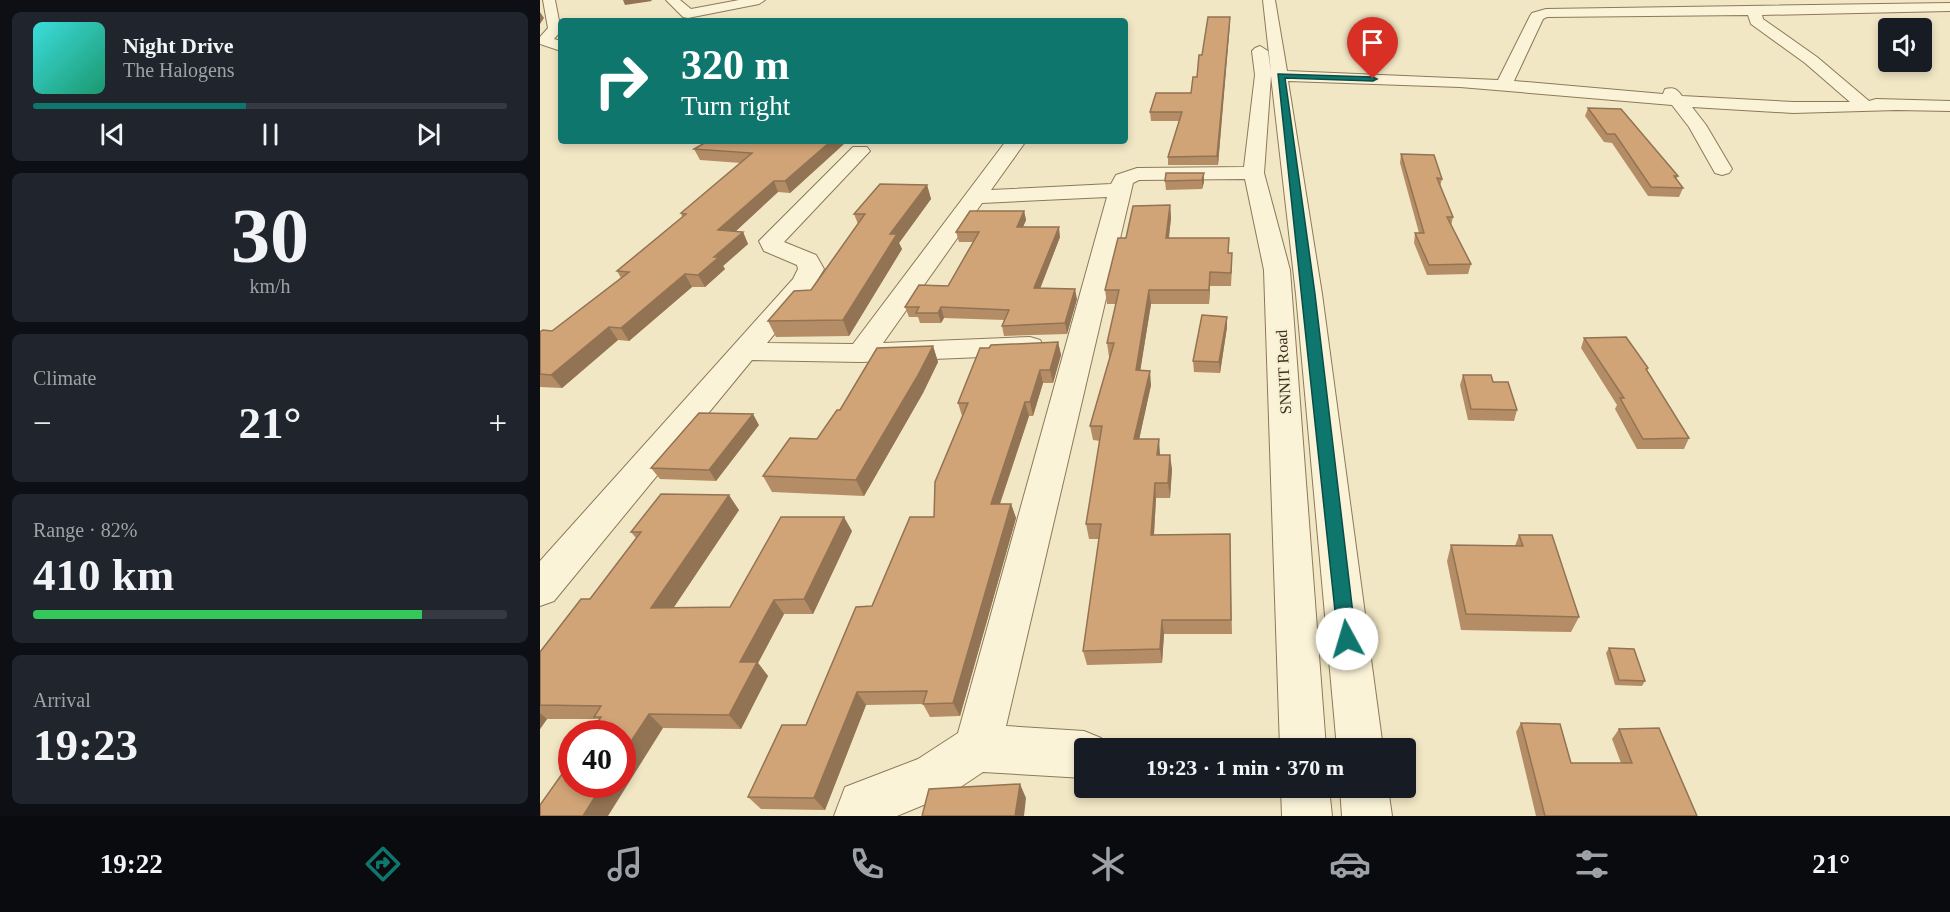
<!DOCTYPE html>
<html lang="en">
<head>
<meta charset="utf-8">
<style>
	:root { --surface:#171b24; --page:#20242c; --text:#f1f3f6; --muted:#9ea1a6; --line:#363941; --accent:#0f766e }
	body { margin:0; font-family:"Times New Roman",serif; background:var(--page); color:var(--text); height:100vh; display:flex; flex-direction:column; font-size:22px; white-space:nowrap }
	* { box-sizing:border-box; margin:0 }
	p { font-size:20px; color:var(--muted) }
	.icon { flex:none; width:33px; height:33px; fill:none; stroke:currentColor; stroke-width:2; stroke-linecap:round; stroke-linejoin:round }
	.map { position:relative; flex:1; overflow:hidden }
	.sheet { display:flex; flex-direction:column; gap:12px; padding:12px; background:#0d0f14; width:540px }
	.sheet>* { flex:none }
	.banner { position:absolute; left:18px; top:18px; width:570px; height:126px; border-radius:6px; box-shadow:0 3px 9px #0003; background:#0f766e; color:#fff; overflow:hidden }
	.controls { position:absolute; left:1338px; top:18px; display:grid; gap:12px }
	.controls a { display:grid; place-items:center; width:54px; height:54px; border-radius:6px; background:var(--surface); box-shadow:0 3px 9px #0003; font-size:30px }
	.speed { position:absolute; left:18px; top:720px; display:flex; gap:12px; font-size:30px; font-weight:700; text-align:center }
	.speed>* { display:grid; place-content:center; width:78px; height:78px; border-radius:50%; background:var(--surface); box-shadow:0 3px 9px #0003; line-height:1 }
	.speed .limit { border:9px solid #d22; background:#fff; color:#111 }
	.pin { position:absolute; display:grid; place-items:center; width:51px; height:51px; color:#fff; margin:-62px -26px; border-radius:50% 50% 50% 0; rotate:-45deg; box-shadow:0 0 6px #0007 }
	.pin .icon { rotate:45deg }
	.me { position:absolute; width:66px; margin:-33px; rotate:354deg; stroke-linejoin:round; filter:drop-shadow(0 0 4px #0008) }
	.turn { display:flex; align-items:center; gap:21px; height:126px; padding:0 24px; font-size:27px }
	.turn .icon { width:78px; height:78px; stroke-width:2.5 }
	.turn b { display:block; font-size:42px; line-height:51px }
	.big { font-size:45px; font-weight:700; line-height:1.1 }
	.sheet .tile { flex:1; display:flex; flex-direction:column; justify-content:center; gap:9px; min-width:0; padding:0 21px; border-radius:9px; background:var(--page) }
	.sheet .dial { align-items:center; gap:0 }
	.dial b { font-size:78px; line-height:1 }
	.song { display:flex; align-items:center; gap:18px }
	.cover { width:72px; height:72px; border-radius:9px; background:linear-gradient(135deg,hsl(180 70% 55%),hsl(160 70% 35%)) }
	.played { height:6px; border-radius:3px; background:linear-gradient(90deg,var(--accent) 45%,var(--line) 45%) }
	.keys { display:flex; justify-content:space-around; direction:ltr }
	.heat { display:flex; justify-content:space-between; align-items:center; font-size:33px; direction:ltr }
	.charge { height:9px; border-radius:4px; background:linear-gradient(90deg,#34c759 82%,var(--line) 0) }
	.trip { position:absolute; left:534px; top:738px; width:342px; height:60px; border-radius:6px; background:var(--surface); box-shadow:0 3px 9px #0003; font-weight:700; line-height:60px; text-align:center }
	.dock { display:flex; height:96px; justify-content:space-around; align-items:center; background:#090b0e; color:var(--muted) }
	.dock .icon { width:42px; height:42px }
	.dock .on { color:var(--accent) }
	.dock b { font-size:27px; color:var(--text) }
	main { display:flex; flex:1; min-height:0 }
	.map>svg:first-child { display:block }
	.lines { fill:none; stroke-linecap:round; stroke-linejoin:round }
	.minor-casing { stroke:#8d7959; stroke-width:2 }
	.minor { fill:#fbf3d8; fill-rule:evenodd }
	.wall { fill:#b48d66 }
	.shaded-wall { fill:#927353 }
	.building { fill:#d1a477; stroke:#927353; stroke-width:1.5 }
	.route { fill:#0f766e; stroke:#0a4d48; stroke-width:1.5 }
	.labels { text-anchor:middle; stroke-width:4.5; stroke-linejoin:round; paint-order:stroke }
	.street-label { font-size:16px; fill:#3c2f1e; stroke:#f8f0d4 }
</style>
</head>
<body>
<main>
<section class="sheet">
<div class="tile">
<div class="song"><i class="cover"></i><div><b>Night Drive</b><p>The Halogens</p></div></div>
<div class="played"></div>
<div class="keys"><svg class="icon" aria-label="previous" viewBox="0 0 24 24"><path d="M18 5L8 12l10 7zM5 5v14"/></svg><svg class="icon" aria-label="pause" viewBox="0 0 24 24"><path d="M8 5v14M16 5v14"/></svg><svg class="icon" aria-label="next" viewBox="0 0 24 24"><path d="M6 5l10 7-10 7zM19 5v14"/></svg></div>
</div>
<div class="tile dial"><b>30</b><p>km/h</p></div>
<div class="tile"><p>Climate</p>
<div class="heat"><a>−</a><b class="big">21°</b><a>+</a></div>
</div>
<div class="tile"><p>Range · 82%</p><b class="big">410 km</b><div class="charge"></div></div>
<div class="tile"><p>Arrival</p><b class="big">19:23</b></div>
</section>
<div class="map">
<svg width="1410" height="816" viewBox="0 0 1410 816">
	<rect width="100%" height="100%" fill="#f1e7c4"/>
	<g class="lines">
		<g class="minor-casing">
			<path id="minor" d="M3 0H15L21 31 14 39 21 41V51L0 44V37L8 28Z
				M126 0H140L151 9 199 0H225L219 4 148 18 143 17Z
				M723 0H735L747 71 958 80 990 16 992 13 1006 9 1410 3V11L1222 15 1223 19 1277 57 1329 101 1336 99 1410 101V111L1357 110 1253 113 1152 107 1166 125 1192 169 1189 173 1182 175 1175 173 1149 127 1132 105 920 87 748 81 782 294 843 748H797L756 294 731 76 724 173 750 270 786 748H740L724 270 705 179 599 180 593 183 466 726 544 731 561 738 565 748H544V778L443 772 410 794 357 816H294L305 787 378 759 418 733 567 197 442 203 343 343 490 337 500 340 504 346 500 352 490 355 321 362 212 360 14 601 0 606V561L253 279 258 269 257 265 224 251 219 241 313 147H327L330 151 244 242 276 255 284 269 273 287 227 343 313 344 466 141H486L451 190 571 184 576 175 597 168 704 167 715 75 712 51 715 48 720 46 728 51 731 72ZM1208 15 1211 24 1265 63 1310 102H1253L1142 96C1137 89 1134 87 1125 89L1123 94 974 81 1003 19 1007 17Z
				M741 788H789L792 816H742Z
				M800 788H848L852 816H802Z"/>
		</g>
		<use href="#minor" class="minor"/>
	</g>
	<path class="wall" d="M690 17 678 165H628V157L639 121H611L610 112 651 93 657 77 662 55Z
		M1048 108 1138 176 1136 179 1143 188 1139 197 1108 196 1072 143 1064 142 1045 116Z
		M168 141H305V143L250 193 238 192 196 231 203 232 208 244 183 266 185 269 165 287H152L89 341 78 340 22 388 0 387V332L12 331 81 278 77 271 142 217 141 213 201 163 160 160 154 149Z
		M861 154 902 179 900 186 913 217 911 226 931 264 928 274 887 275 874 243 875 233H879L860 163Z
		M664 173V182L662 189 626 190 625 181Z
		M387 185 391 199 359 243 362 249 309 336 236 337 228 321 271 290 318 224 314 214Z
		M630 205 631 218 629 238 689 253 692 267 691 286H670L669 304H611L600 370 611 385 599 439 620 455 632 469 630 498H616L614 535 690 534 692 634H624L622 663 547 665 543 651 559 539H549L546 524 560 441 553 440 550 426 570 357H569L567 343 576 304H567L565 290 586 238Z
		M484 211 486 220 483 227 520 237 500 289 537 299 527 334 464 336 462 326 464 320 404 318 401 323H380L378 317H369L365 307 408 286 433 242H419L416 232Z
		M687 327 680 373 654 372 653 361Z
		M1044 338 1108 368 1107 371 1149 438 1144 449H1097L1075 409 1077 405 1041 348Z
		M518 342 521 355 513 383H503L493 416H489L460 504H471L476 518 420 716 390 717 383 704 326 705 285 810 221 809 208 797 266 725 332 606 394 517 422 416 418 403 449 348Z
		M393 346 398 362 383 393 324 496 232 492 223 476 277 439 300 410Z
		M923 375 953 382 977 410 974 421 928 420 920 385Z
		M219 425 176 481 120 479 111 468Z
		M199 510 134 607H190L312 531 273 614H244L218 663 228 676 201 729 123 728 59 720 58 719H7L0 729V652L50 599 96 538 91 532Z
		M979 535 1039 617 1031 632 921 630 907 561 911 545 975 546Z
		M1069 648 1105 681 1102 686 1075 685 1066 653Z
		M981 723 1031 763H1081L1072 739 1079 729 1157 816H996L976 732Z"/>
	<path class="shaded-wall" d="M83 0H111L112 1 85 5Z
		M0 12 4 18 0 24Z
		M690 17V24L678 165 677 156Z
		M291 141H305V143L250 193 245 181Z
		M664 173V182L662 189V180Z
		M234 181 238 192 184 242 178 230Z
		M387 185 391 199 359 243 362 249 309 336 303 320 350 234Z
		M630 205 631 218 627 251 626 238Z
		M484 211 486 220 479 236 477 227Z
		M519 227 520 237 496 299 494 288Z
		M203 232 208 244 183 266 185 269 165 287 158 275 174 257Z
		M670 272V286L669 304V290Z
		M145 274 152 287 89 341 81 328Z
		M535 289 537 299 527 334 525 323Z
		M609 290 611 304 598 385 596 370Z
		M401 307 404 318 401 323 398 313Z
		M687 317V327L680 373 679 362Z
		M69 327 78 340 22 388 11 375Z
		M518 342 521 355 513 383 510 370Z
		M393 346 398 362 383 393 324 496 316 480Z
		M500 370 503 383 493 416 490 402Z
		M610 371 611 385 596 454 594 439Z
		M485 402 489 416 455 518 451 504Z
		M213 414 219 425 176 481 169 470Z
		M619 439 620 454 619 470 617 455Z
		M630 455 632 469 630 498 628 483Z
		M615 483 616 498 613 550 611 535Z
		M189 495 199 510 124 622 111 608Z
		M471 504 476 518 420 716 413 703Z
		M304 517 312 531 273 614 264 599Z
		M234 600 244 614 218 663 228 676 201 729 189 715 200 662Z
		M622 620 624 634 622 663 620 649Z
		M317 692 326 705 285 810 274 798Z
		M0 713 7 719 0 729Z
		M109 714 123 728 68 816H43L63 784H82V755Z
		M480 784 486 798 484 816H475Z"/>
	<path class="building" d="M668 17H690L677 156 628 157 642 112H610L616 93H651L653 77H657L659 55H662Z
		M1048 108 1081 109 1138 176H1134L1143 188 1111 187 1075 134H1067Z
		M168 141H291L245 181H234L178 230 203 232 174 257H179L158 275 145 274 81 328 69 327 11 375 0 374V332L3 330 12 331 89 272 77 271 146 214 141 213 212 153 154 149Z
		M861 154 894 155 902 179 897 178 913 217H907L931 264 889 265 875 233H884Z
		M626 173H664L662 180 625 181Z
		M340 184 387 185 350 234H357L303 320 228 321 254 291 271 290 325 214H314Z
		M630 205 626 238H689L688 253H692L691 273 670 272 669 290H609L596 370 610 371 594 439H619L617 455H630L628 483H615L611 535 690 534 691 620H622L620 649 543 651 561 524H546L562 426H550L574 343H567L579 290H565L578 238H586L593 206Z
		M430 211H484L477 227H519L494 288 535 289 525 323 462 326 469 310 401 307 398 313H376L379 307H365L379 285 408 286 439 232H416Z
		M662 315 687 317 679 362 653 361Z
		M1086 337 1108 368 1106 369 1149 438 1103 439 1080 398H1084L1044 338Z
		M518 342 510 370H500L490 402H485L451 504H471L413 703 383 704 387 691 317 692 274 798 208 797 242 725H266L316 607 332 606 370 517H394L395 482 428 403H418L440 348H449L451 345Z
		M393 346 377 377 316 480 223 476 250 438 277 439 297 410H300L337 348Z
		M923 375H951L953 382H968L977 410 931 409Z
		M159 413 213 414 169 470 111 468Z
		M121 494 189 495 111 608 190 607 241 517H304L264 599 234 600 200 662H217L189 715 109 714 82 755V734H50L61 717H54L61 706 0 705V652L41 599H50L101 532H91Z
		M979 535H1012L1039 617 926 614 911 545 983 546Z
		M1069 648 1094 649 1105 681 1079 680Z
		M981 723 1020 724 1031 763H1092L1079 729 1119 728 1157 816H1005Z
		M32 760V784H63L43 816H0V805Z
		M480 784 475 816H382L389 789Z"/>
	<path class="route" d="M738 74 833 77 837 79 833 81 745 78 775 294 816 639 813 645 807 647 800 645 798 639Z"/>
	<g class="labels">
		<g class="street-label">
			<text transform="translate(743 372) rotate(-93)" y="6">SNNIT Road</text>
		</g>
	</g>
</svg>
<div class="controls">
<a><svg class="icon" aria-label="sound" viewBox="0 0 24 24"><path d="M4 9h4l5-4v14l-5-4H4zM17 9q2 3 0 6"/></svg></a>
</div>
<div class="speed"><div class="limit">40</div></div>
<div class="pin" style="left:833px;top:79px;background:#d93025"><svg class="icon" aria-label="arrive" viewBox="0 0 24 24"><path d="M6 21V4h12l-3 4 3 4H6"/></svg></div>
<svg class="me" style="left:807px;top:639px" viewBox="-20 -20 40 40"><circle r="19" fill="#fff"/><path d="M0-13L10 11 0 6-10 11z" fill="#0f766e"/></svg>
<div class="trip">19:23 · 1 min · 370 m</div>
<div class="banner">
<div class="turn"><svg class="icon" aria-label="right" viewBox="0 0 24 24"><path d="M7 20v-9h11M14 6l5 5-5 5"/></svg><div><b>320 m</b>Turn right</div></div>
</div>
</div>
</main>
<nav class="dock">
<b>19:22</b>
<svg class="icon on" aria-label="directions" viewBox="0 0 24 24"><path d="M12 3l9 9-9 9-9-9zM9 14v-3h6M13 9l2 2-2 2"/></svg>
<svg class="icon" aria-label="music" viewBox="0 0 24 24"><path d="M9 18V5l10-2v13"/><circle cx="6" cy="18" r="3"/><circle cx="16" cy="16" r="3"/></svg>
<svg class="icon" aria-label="phone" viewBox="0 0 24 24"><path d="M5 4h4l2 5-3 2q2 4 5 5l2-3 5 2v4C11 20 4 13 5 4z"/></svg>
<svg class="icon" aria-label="climate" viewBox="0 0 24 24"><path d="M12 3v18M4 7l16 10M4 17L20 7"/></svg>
<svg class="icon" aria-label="car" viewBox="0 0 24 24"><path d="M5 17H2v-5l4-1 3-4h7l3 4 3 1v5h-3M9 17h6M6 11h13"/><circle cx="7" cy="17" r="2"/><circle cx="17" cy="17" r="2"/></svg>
<svg class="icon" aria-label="filters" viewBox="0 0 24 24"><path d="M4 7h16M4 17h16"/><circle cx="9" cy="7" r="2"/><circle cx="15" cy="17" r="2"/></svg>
<b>21°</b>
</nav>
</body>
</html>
